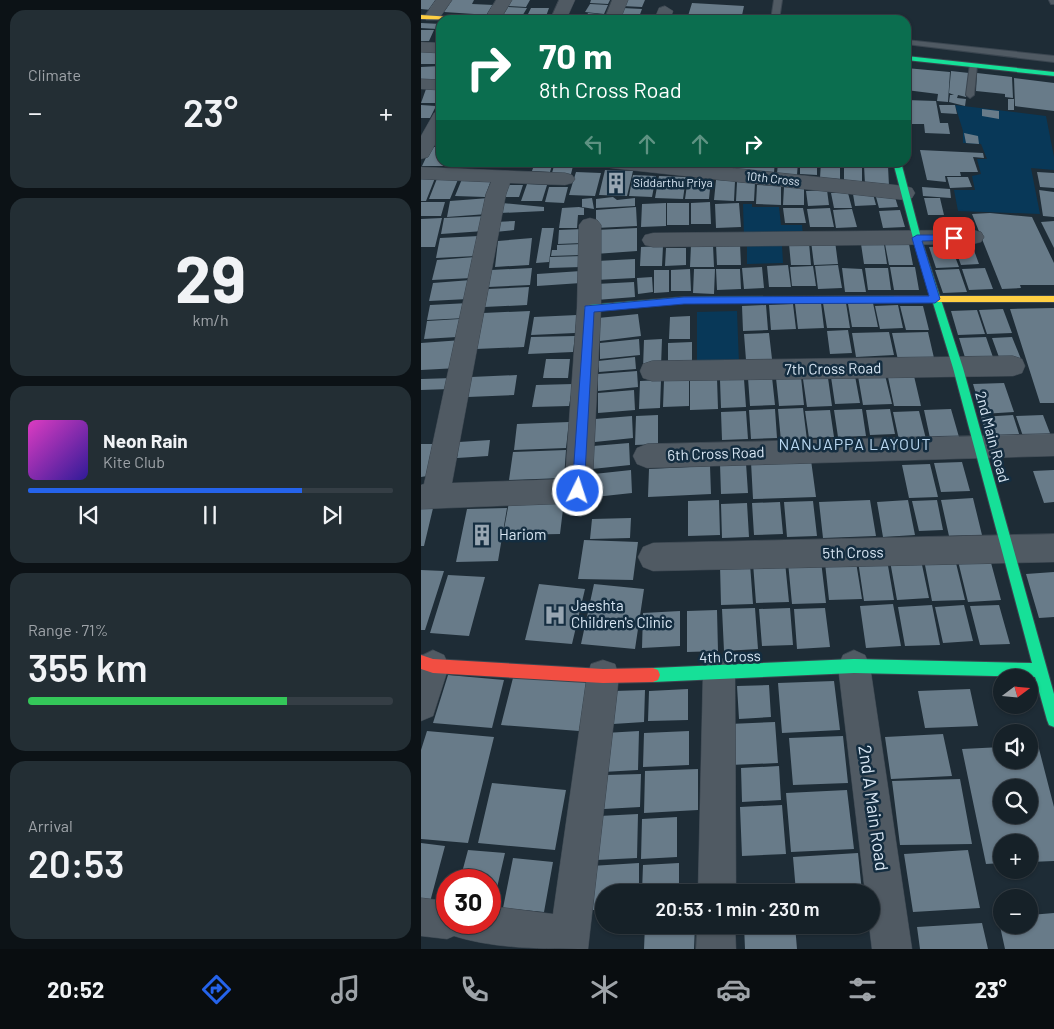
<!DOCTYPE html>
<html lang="en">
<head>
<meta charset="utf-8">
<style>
	:root { --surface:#162128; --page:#232e34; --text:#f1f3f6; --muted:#9ea3a8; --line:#353e45; --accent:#2563eb }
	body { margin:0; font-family:Barlow,sans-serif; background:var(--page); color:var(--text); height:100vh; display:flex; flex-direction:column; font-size:19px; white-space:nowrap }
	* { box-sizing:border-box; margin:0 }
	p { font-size:16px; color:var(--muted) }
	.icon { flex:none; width:28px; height:28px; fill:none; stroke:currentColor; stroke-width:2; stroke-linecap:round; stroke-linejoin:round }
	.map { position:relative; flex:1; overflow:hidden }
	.side { display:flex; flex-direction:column; gap:10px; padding:10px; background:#0c1216; width:421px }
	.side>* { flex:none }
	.banner { position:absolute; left:15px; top:15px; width:475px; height:152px; border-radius:15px; box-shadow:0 1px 4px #0004,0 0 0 1px var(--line); background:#0b6e4f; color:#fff; overflow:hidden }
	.needle { width:32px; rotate:74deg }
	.tools { position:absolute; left:572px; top:669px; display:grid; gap:10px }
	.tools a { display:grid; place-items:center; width:45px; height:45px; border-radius:50%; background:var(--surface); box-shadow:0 1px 4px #0004,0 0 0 1px var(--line); font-size:25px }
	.speed { position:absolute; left:15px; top:869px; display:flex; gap:10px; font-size:25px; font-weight:700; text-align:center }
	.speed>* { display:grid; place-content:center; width:65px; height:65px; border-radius:50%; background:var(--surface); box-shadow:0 1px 4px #0004,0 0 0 1px var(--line); line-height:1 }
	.speed .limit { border:8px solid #d22; background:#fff; color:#111 }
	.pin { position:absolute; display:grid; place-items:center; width:42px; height:42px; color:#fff; margin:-21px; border-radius:10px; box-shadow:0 2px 8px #0006 }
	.me { position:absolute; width:55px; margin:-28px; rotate:4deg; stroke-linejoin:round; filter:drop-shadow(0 0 4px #0008) }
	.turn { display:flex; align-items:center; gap:18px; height:105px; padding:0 20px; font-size:22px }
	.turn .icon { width:65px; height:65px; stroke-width:2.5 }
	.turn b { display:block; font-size:35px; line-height:42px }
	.lanes { display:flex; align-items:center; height:48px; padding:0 20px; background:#0003; justify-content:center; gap:25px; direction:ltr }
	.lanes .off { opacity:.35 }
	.big { font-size:38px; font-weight:600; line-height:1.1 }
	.side .tile { flex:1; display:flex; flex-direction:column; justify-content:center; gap:8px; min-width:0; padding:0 18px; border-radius:15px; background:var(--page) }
	.side .dial { align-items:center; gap:0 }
	.dial b { font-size:65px; line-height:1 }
	.song { display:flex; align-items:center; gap:15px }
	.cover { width:60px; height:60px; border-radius:8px; background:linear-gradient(135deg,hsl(310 70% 55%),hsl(250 70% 35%)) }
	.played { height:5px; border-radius:2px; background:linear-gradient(90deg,var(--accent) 75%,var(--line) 75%) }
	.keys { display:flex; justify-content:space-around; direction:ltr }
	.heat { display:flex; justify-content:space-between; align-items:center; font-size:28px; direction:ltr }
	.charge { height:8px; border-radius:4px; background:linear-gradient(90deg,#34c759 71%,var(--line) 0) }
	.trip { position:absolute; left:174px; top:884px; width:285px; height:50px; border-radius:25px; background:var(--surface); box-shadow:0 1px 4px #0004,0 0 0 1px var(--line); font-weight:600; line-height:50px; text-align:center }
	.tabs { display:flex; height:80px; justify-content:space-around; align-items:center; background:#090d10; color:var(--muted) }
	.tabs .icon { width:35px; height:35px }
	.tabs .selected { color:var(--accent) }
	.tabs b { font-size:22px; color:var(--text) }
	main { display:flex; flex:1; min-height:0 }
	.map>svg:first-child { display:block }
	.green { fill:#083858 }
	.building { fill:#687b89; fill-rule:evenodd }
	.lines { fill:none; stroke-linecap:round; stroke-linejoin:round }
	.lane-casing { stroke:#3b4650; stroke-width:2 }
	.street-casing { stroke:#3b4650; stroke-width:1 }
	.fast-casing { stroke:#3b4650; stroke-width:2 }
	.slow-casing { stroke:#3b4650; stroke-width:2 }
	.jam-casing { stroke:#3b4650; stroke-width:2 }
	.lane { fill:#505a63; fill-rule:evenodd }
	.street { fill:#505a63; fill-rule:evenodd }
	.fast { fill:#16e098; fill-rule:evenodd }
	.slow { fill:#ffcf43; fill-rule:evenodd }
	.jam { fill:#f24e42; fill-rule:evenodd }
	.route { fill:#2563eb; stroke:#184099 }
	.labels { text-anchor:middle; stroke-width:5; stroke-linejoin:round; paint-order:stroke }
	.far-street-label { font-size:12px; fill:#d9e7f4; stroke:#142d40 }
	.far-poi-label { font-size:12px; fill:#d9e7f4; stroke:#142d40; text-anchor:start }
	.street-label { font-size:15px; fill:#d9e7f4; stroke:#142d40 }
	.poi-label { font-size:15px; fill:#d9e7f4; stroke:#142d40; text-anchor:start }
	.neighbourhood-label { font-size:16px; letter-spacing:1px; fill:#bad8f1; stroke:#142d40 }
	.near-street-label { font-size:18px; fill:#d9e7f4; stroke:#142d40 }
</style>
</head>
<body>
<main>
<section class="side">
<div class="tile"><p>Climate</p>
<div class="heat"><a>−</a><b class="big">23°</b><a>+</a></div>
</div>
<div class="tile dial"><b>29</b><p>km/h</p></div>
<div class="tile">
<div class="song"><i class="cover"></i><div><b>Neon Rain</b><p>Kite Club</p></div></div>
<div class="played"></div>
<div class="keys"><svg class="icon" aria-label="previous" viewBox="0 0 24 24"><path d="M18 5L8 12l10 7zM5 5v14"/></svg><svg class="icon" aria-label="pause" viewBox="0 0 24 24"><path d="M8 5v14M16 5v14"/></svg><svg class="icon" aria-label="next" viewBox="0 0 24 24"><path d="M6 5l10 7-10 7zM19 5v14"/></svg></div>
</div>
<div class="tile"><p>Range · 71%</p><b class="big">355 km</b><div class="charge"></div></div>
<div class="tile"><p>Arrival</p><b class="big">20:53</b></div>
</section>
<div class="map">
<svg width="633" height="949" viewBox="0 0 633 949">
	<rect width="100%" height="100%" fill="#1e2c36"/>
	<path class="green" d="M534 105 625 116 633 157V170L610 168 619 214 537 211 533 190H554L551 176 560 174 556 159H566L560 144 542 143V131Z
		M322 204H331V207H358L360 225H381L382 236 323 237Z
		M326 245H361L362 263 326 264Z
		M316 311 318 364 276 365V312Z"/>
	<path class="building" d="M0 0H16L10 10 0 9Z
		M31 0H53L51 4 73 5 68 15 23 12Z
		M89 0H109L105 7 86 6Z
		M170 0H189L187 4 169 3Z
		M204 0H224L221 7 201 6Z
		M271 3 323 6 320 20 267 16Z
		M169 4 187 5 183 14 164 12Z
		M87 7 106 8 100 18 81 17Z
		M110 8H128L124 19 105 18Z
		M202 8 221 9 218 17 198 15Z
		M167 13 186 15 183 20H164Z
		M145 14 163 15 161 20H143Z
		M0 23 20 24 16 29 0 28Z
		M0 30H13L8 41H0Z
		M0 52H20V64H0Z
		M20 66V80L0 79V67Z
		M485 68 529 72 527 102 516 101 517 94 485 90Z
		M530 71 548 73 545 97 537 95 536 98 545 99 544 106 528 102 529 95H533L528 93Z
		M556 73 591 77 592 98 584 97V94L555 91Z
		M593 78 633 83V111L594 106Z
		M5 89H20L16 103H0Z
		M587 99H593V110H587Z
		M485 100 515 101 519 123H527L529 134 504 133 503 124H487Z
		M0 105 15 106 9 118H0Z
		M518 105H534L536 114 520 113Z
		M561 109 578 111V119L561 116Z
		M543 133 557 136 558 144 545 143Z
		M10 147H20V162H24L22 166H1Z
		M499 150 562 153 563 158 552 157 557 172H539L540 176H524L525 182 506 180Z
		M25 162H44L42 167 24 166Z
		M70 162H90L88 167 69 166Z
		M92 162H111L109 168H91Z
		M114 162H132L129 172 111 171Z
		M134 162H153L150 174 131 173Z
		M280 162H310V166L279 165Z
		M314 162H354L353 172 313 170Z
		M357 162H377L376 175 356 174Z
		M379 162H396V175L379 174Z
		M400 162 419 163V179L399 178Z
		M423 165 441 166V183L423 182Z
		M443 165 467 166 468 186 444 184Z
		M184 170 212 171 206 196 178 195Z
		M155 172 180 173 174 196 148 195Z
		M616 172 633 173V188L619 187Z
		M212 175 235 176 231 197 208 196Z
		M17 176 38 177 29 199H8Z
		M238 176 265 177 262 199 234 198Z
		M526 177H547L551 187 529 188Z
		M0 178H14L5 201H0Z
		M267 178 290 179 288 199H264Z
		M41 179 70 180 64 197 34 196Z
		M295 180 314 181 313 201 293 200Z
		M316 182 334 183 333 201H315Z
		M106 184 126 185 121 201H100Z
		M85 185H102L98 197H81Z
		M336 185 360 186V205L335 204Z
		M128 187H147L143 203 124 202Z
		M363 187 383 188V205H362Z
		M501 187 529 189 530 198 502 196Z
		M406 190 408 205 387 206 385 191Z
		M618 190 633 192V217L622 216Z
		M410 193H427L431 208H413Z
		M432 194H452L455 205 434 206Z
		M192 197 196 200 214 198V206L175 208V199Z
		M455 197H474L477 207 458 208Z
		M68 198 66 214 26 217 29 201Z
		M171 198 173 209 161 207V199Z
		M503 198H519L523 215H507Z
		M0 202H24L20 216H0Z
		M289 202 290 224H270V203Z
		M81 203 123 207V211L79 213Z
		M245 203V226L220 227 221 204Z
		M246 203H268V225H246Z
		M318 203 320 227 295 228 294 204Z
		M158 207 163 208V215H157L156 228H138L141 208Z
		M215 207 216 226 175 228V210Z
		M362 208H382L385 223H364Z
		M409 208 413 227H389L386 209Z
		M431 209 436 227 415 228 412 210Z
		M479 210 484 227 462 228 458 211Z
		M569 213 611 217 633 263V285H599L600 288 581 289 551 214Z
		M66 216 63 231 20 234 23 218Z
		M21 218 14 247H0V219Z
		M533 219H548L553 234H537Z
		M94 221 93 230 74 232 75 222Z
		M633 221V248L620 222Z
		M121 228H133L128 262 115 263Z
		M216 228V251L174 254 175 230Z
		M163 229 162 243 137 244 138 230Z
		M58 236 55 256 15 258 19 238Z
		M111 238 108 265 74 267 77 241Z
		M390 241H414L417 264 393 265Z
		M388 243 390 265H370L368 244Z
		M161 244 160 255 130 256 131 250H136V245Z
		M295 244H319L320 265H296Z
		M440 244H463L466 264H443Z
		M464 244H488L492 265H468Z
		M270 245H292L293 267H269Z
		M551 245 558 264 540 265 533 246Z
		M242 246 241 266H219L220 247Z
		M530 246 538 267 515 268 508 247Z
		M245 248H265V265L244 266Z
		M161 256 160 267 128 268 129 257Z
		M54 257 51 278 11 280 16 260Z
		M214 259V278L175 280 176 261Z
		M367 265 370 287H348L346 266Z
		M417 265 421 288 397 289 394 266Z
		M392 266 395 286H371L369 267Z
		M341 267 343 288 323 289 321 268Z
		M469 267H494L498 290H473Z
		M111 268 109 285 67 287 70 270Z
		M421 268 441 269 445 292H424Z
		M444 268H467L470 290H447Z
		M564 268 572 289 548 290 541 269Z
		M269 269 270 291H250V270Z
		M273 269H294L293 294 272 293Z
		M295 269H319L320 289 296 290Z
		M538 269 546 292 522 293 514 270Z
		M233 270H248V292L233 293Z
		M160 271V283L116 286V274Z
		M231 277 232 292 217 294 216 278Z
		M50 280 47 299 8 301 12 283Z
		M213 282 214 297 175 300V284Z
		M108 287 106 305 63 307 66 289Z
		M48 303 45 318 6 320 9 305Z
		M400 303 403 328 377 329 374 304Z
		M402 303H425L429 328H406Z
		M452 303 457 327H431L427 304Z
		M372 304 375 329 350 330 348 305Z
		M345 305 347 330 322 331 321 306Z
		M477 305 482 328 459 329 454 306Z
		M479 306H502L508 330H485Z
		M633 308V403H619L589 309Z
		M582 309 591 333 566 334 558 310Z
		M556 310 564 334 537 335 530 311Z
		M109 311 103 347 55 349 62 313Z
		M217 314 220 336 179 341 177 318Z
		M156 315 154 333 110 335 113 317Z
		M269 316V339H248L249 317Z
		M39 319 36 337 3 339 6 321Z
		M427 330 431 353 409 354 406 331Z
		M468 332 473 355 435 357 431 333Z
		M507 332 513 358 477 360 471 333Z
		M348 333 351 359 325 360 323 334Z
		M154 336 152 352 107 354 110 337Z
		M565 337 574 363 546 364 538 338Z
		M591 337 600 359 579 360 571 338Z
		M218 339 219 355 179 359V343Z
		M241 339 240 367 222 368 223 340Z
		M41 340 37 368 0 370V343Z
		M271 342V368L247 369V343Z
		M214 357 215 369 178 372 177 361Z
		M125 359H149L147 378H122Z
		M216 371 217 387 177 391V374Z
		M96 375 93 395 47 397 50 377Z
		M464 375 471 404 442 405 437 376Z
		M434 376 439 403 414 404 410 377Z
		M493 376 500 406H473L467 377Z
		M351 377 354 405 329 406 327 378Z
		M380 377 383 405 358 406 355 378Z
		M32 378 29 389 0 390V379Z
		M296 378 297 409 269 410V379Z
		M407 378 411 406 386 407 382 379Z
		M268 379V406L242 407 243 380Z
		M323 379 325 407 300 408 299 380Z
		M240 380 239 408 218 409 219 381Z
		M583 383 593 412 561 414 552 384Z
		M152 384 148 406 111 407 115 385Z
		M213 390 214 410 177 413V393Z
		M382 408 386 440 360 441 357 409Z
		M354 409 356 438 330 439 328 410Z
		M441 409 445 436 417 437 413 410Z
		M469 409 474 434 449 435 445 410Z
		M530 409 538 437 509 438 503 410Z
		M409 410 413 437 388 438 384 411Z
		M325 411 327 439 301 440 300 412Z
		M498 411 505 439 478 440 472 412Z
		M237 415V444L214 445 215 416Z
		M592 415 601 443 568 444 560 417Z
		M622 415 632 441 604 442 595 416Z
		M211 416 212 438 174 442V419Z
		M148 422 145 448 93 450 96 424Z
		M69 440 67 456 36 458 38 442Z
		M208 443 209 465 171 469 172 446Z
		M0 444H13L6 476 0 477Z
		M145 450 143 478 88 480 92 452Z
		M390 460 395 497 332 499 330 462Z
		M541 462 549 491 520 492 513 463Z
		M325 463 327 493 300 494 299 464Z
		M509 464 517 497 488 498 481 465Z
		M289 466 290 494 227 497 228 469Z
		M210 470 211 493 174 497 173 474Z
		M633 470V502L623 503 612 471Z
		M552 498 561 535 528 536 520 500Z
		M298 500 299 535 267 536V501Z
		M449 500 455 536 402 538 398 502Z
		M487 500 494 535 462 537 456 502Z
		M516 500 522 530 498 531 491 501Z
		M143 501 139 534 82 535 88 502Z
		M392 501 396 536 366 537 363 502Z
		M359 502 362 534 333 535 331 503Z
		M326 503 328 537 301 538 300 504Z
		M0 504H13L3 546H0Z
		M86 508 77 561 35 562 46 509Z
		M210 518 209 538 169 539 171 519Z
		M163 540 217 542 212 580 157 579Z
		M534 559 544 600 511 601 503 560Z
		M569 559 580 600 547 602 537 561Z
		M466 560 473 600 443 601 437 561Z
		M500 560 508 598 476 600 469 561Z
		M400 561 405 603 371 604 367 562Z
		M364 562 368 602 335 603 332 563Z
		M435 562 441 599 408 600 404 563Z
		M329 564 332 604 300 605 299 565Z
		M0 570 23 571 4 630H0Z
		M633 572V617L618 618 605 574Z
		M27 575 64 577 48 636 9 633Z
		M118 584 164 589 151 644 104 640Z
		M173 584 223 589 214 649 160 644Z
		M472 604 480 646 445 648 439 606Z
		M511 605 519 645 484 646 477 607Z
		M543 605 552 641 522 643 514 607Z
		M578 605 589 644 559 645 549 606Z
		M334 608 337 649 303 651 301 609Z
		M369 608 372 645 341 646 338 609Z
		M404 608 409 647 376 649 373 609Z
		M296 610 297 651 266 652V611Z
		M259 611V646L221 648 222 613Z
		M93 674 168 680 158 731 80 725Z
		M27 675 83 680 71 728 12 723Z
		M413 681 419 730 361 733 357 683Z
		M348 685 350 717 318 719 316 686Z
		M267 689V720L227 721 228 691Z
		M549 689 557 726 504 728 497 691Z
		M224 690 223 722 192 724 193 691Z
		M354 722 357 763 309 765 308 724Z
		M6 731 73 737 47 843 0 839V750Z
		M218 731 217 770 182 772 184 733Z
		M268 731V765L222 767 223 733Z
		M522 734 531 776 470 779 464 737Z
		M422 736 427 783 372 785 368 738Z
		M609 745H617L633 807V861L609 862V842H581V863L565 864 541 749 581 747V760H609ZM581 788H609V815H581Z
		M358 766 360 800 321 802 320 768Z
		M277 769V810L223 813 224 771Z
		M220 774 219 807 183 809 185 775Z
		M539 779 551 844 479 845 471 781Z
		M71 783 145 790 134 850 57 843Z
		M426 790 433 849 370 852 365 793Z
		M361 805 365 854 321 856 319 807Z
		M217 814 216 858 175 860 178 816Z
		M256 817V857L220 859 221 819Z
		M0 843 24 846 9 902H0Z
		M47 850 84 853 72 905H69V880H39Z
		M547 850 559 908 492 912 483 854Z
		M437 853 441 892H375L372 857Z
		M92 858 132 862 123 912 82 908Z
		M218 863V892H182V910H167L170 866Z
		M258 863V892H221L222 865Z
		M633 913V949H584L577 917H581V925H609V915Z
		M561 923 567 949H499L496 927Z
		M224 925H274L273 949H223Z
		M323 925H374L376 949H324Z"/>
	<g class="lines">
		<g class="lane-casing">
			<path id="lane" d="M353 0H361L358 20H350Z
				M628 0H633V4H630Z
				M485 40 633 56V62L485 44Z
				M549 64 556 66 553 95 549 98 545 95Z"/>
		</g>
		<g class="street-casing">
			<path id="street" d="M15 0H31L17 20H5L3 17Z
				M75 0H91L79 20H63Z
				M138 0H154L145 20H129Z
				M191 0H207L199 20H183Z
				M244 6 252 11 249 20H233L238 8Z
				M0 42 20 43V53L0 52Z
				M0 79 20 80V90L0 89Z
				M20 111V134L7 157 0 159V136L13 113Z
				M181 162H253L484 186 491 188 494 193 491 198 484 200 190 168 183 166Z
				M0 167 144 173 151 175 154 179 151 183 144 185 89 183 85 194 31 483 144 479 156 308 158 225 162 220 169 218 176 220 180 225V308L171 491 167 500 157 503 0 509V485L3 484 65 194 70 182 0 179Z
				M552 230 560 232 563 237 560 242 552 244 232 247 224 245 221 240 224 235 232 233Z
				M592 356 601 359 604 366 601 373 592 376 231 381 222 378 219 371 222 364 231 361Z
				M633 434V456L226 468 216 464 212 456 216 448 226 444Z
				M633 534V562L232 571 222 567 217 557 222 547 232 543Z
				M12 650 23 655 28 666 12 716 0 721V656Z
				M433 650 444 655 449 666 491 949H451L448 925 450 892H444L417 666 422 655Z
				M298 657 309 662 314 673 315 892H277L282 673 287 662Z
				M182 660 194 664 198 676 167 949C124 949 74 949 33 936L26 939 0 936V898L26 901V922H69V906L132 914 166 676 170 664Z
				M276 925H314L315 949H275Z"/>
		</g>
		<g class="fast-casing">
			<path id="fast" d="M485 56 633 72V76L485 60Z
				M472 162H480L500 238 542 368 633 694V727L628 725 626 720 614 677 433 673 232 682 227 680 225 675 227 670 232 668 433 659 611 663 532 368 492 238Z
				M474 296 479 299 474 302 263 303 168 311 163 308 168 305 263 297Z"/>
		</g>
		<g class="slow-casing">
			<path id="slow" d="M0 15 47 18 50 20 0 19Z
				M474 296H633V302H474L469 299Z"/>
		</g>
		<g class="jam-casing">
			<path id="jam" d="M0 655 12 659 182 669 232 668 237 670 239 675 237 680 232 682 182 683 12 673 0 669Z"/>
		</g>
		<use href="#lane" class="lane"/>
		<use href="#street" class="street"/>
		<use href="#fast" class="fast"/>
		<use href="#slow" class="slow"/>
		<use href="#jam" class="jam"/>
	</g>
	<path class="route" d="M533 235H536V240L501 241 519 299 514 303 263 304 173 312 163 491 161 495H153L151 491 164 306 263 297 508 296 491 238 496 235Z"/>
	<defs>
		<g id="building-bare" transform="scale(1.725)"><path d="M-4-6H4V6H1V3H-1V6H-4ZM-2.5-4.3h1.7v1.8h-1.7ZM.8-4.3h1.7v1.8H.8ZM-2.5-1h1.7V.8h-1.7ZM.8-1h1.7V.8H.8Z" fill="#98a6b2" stroke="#142d40" stroke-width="2.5" paint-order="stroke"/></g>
		<g id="hospital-bare" transform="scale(1.725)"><path d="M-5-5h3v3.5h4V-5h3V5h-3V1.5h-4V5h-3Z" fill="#98a6b2" stroke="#142d40" stroke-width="2.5" paint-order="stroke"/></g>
	</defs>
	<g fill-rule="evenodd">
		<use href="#building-bare" x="195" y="183"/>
		<use href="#building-bare" x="61" y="535"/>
		<use href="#hospital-bare" x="134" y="615"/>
	</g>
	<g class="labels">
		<g class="far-street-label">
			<text transform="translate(352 179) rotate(6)" y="4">10th Cross</text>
		</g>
		<g class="far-poi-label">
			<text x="212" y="187">Siddarthu Priya</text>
		</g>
		<g class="street-label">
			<text transform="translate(412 369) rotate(-1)" y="5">7th Cross Road</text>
			<text transform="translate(571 437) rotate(75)" y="5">2nd Main Road</text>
			<text transform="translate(295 454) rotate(-2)" y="5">6th Cross Road</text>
			<text transform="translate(432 553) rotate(-1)" y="5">5th Cross</text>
			<text transform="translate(309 657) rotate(-2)" y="5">4th Cross</text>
		</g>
		<g class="poi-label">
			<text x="78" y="540">Hariom</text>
			<text x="150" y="611">Jaeshta<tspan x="150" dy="17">Children's Clinic</tspan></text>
		</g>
		<g class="neighbourhood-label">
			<text x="434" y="450">NANJAPPA LAYOUT</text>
		</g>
		<g class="near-street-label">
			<text transform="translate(452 808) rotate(82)" y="6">2nd A Main Road</text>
		</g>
	</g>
</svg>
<div class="tools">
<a><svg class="needle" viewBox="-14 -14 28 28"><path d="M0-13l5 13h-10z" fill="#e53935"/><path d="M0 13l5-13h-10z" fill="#9ea3a8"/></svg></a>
<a><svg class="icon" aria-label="sound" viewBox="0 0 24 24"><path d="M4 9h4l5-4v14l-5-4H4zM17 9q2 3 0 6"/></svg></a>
<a><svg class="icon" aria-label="search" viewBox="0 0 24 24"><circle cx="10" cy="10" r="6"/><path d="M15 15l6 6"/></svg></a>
<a>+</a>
<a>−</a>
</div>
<div class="speed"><div class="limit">30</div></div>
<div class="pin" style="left:533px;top:238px;background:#d93025"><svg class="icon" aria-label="arrive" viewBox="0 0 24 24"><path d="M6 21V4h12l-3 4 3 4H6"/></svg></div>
<svg class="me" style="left:157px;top:491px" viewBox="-20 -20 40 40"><circle r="17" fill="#2563eb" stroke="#fff" stroke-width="3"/><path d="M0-11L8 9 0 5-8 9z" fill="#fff"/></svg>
<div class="trip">20:53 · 1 min · 230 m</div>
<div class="banner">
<div class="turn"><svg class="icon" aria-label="right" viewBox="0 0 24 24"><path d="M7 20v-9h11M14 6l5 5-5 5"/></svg><div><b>70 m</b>8th Cross Road</div></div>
<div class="lanes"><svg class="icon off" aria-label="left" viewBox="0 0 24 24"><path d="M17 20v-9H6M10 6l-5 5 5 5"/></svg><svg class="icon off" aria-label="ahead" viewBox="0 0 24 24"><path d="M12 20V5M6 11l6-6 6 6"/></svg><svg class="icon off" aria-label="ahead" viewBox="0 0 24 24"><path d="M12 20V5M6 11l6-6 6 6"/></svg><svg class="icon" aria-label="right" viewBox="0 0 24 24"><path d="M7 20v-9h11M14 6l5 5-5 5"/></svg></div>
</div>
</div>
</main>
<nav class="tabs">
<b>20:52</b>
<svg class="icon selected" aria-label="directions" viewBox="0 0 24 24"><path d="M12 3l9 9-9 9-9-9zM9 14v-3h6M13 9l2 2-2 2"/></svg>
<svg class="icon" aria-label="music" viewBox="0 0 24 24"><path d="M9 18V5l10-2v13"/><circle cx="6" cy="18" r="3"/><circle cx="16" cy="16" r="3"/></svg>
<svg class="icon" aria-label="phone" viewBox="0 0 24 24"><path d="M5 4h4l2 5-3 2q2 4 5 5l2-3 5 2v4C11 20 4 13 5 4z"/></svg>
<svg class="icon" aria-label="climate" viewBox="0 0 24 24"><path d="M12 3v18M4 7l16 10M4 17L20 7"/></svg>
<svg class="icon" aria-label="car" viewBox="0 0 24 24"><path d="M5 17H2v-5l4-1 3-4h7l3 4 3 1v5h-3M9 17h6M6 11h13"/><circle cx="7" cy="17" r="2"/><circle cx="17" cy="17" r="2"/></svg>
<svg class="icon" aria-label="filters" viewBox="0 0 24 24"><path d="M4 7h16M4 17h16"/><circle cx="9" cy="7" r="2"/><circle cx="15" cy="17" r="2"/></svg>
<b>23°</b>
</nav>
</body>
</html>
